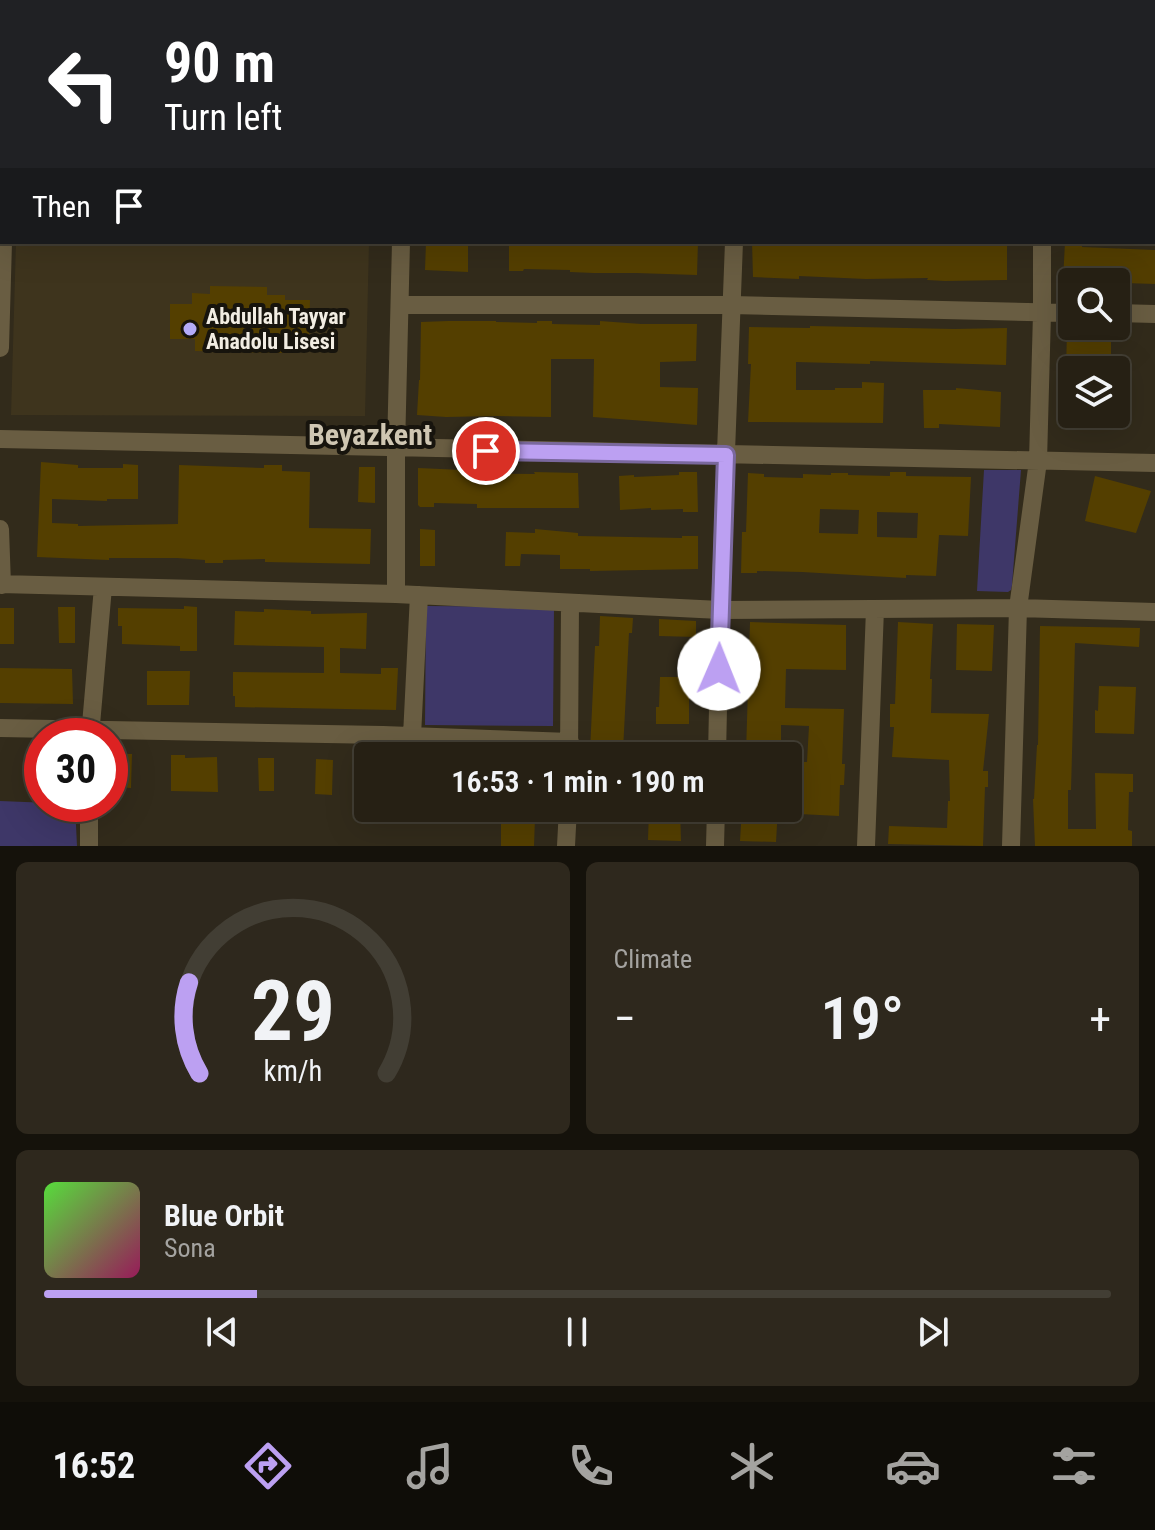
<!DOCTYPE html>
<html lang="en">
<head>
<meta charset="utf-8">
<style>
	:root { --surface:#262014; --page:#2e281d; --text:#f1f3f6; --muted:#a4a3a0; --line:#423e34; --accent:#bca0f2 }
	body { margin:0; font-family:"Roboto Condensed",sans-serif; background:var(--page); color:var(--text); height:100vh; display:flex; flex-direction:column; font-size:30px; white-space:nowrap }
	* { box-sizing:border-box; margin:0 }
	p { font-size:26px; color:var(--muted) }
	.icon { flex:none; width:44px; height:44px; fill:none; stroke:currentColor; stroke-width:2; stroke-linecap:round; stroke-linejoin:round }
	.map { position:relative; height:846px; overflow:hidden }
	.sheet { display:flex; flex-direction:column; gap:16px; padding:16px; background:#15120b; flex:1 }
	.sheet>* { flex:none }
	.hud { position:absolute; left:0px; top:0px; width:1156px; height:244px; box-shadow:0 8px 32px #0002,0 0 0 2px var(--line); background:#202124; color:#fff; overflow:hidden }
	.buttons { position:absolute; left:1058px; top:268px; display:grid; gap:16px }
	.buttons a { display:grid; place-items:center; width:72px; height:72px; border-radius:8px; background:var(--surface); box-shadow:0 8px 32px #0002,0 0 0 2px var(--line); font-size:40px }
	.speed { position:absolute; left:24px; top:718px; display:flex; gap:16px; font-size:40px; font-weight:700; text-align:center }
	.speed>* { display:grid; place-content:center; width:104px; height:104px; border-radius:50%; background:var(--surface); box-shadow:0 8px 32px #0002,0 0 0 2px var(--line); line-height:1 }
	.speed .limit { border:12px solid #d22; background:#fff; color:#111 }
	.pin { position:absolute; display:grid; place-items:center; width:68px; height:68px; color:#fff; margin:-34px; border:4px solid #fff; border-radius:50%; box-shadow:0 2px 8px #0007 }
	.me { position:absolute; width:88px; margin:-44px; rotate:1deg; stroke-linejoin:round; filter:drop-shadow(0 0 6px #0008) }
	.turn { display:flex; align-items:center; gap:28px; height:168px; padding:0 32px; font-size:36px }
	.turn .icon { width:104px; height:104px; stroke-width:2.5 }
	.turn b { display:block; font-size:56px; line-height:68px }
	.then { display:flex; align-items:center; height:76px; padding:0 32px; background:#0003; gap:16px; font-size:30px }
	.big { font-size:60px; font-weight:600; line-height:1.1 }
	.sheet .tile { flex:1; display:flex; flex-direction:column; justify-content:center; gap:12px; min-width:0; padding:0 28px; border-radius:12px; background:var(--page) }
	.sheet .dial { align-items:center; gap:0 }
	.dial svg { height:208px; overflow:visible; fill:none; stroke:var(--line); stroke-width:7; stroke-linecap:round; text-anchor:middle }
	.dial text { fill:var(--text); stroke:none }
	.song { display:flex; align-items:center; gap:24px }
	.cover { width:96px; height:96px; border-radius:12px; background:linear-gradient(135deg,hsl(110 70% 55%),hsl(330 70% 35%)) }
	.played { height:8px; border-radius:4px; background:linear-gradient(90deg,var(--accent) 20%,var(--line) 20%) }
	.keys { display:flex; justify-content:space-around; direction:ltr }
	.heat { display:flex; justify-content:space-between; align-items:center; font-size:44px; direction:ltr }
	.sheet .tiles { flex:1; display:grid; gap:16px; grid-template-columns:1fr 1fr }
	.tile:last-child { grid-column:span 2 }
	.trip { position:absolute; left:354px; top:742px; width:448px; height:80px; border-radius:8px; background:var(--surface); box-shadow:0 8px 32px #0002,0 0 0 2px var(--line); font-weight:600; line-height:80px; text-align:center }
	.dock { display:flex; height:128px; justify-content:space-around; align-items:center; background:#0f0d08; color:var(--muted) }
	.dock .icon { width:56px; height:56px }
	.dock .on { color:var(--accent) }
	.dock b { font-size:36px; color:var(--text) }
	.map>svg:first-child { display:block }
	.built { fill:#3e341d }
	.green { fill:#3e3768 }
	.building { fill:#543f00; fill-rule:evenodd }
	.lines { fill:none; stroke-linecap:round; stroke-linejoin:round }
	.minor { stroke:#695d42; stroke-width:18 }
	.tertiary { stroke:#695d42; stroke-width:22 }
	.route-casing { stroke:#7a689d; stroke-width:20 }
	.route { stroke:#bca0f2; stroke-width:14 }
	.poi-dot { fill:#b4acf9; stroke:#17140d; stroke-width:3 }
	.labels { text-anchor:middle; stroke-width:8; stroke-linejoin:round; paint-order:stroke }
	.poi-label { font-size:22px; font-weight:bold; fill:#f2ede3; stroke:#17140d; text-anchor:start }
	.district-label { font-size:30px; font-weight:bold; fill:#cfc6b2; stroke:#17140d }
</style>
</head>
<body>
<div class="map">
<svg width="1155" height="846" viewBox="0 0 1155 846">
	<rect width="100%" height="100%" fill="#322b1b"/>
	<path class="built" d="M16 242H369L365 416 11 415Z"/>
	<path class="green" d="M984 470H1021L1012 585 1011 590 1008 592 977 591Z
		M426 606 554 607 553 726 425 725Z
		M0 801 75 804 77 846H0Z"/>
	<path class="building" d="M426 242H468V272L425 270Z
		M509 242H698L697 275 636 273H594L570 272V270L524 269 523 271H509Z
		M752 242 872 244V242H917L954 244 955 243 1007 242V280L945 281 927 280 928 278 866 279 799 276V279L753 277Z
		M1065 242H1082V247L1155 250V284L1063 281Z
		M210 286 267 287V295H285V300H310L309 341H282V353L195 351V339H170V304H192V293L210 294Z
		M448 321H496V322L537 323V321H552V324L600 325V321L641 324H697L696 361 660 362V387L698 388 697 425 593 417 594 359H551V417L495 416 446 417 417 415 419 380H420L421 322Z
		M810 326 954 329 1007 328 1006 365 870 361V364L796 362V390H835V388H862V382L884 383 883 423 748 422 751 364H748L749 327 810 328Z
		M1067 331 1091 332V337L1111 338V370H1066Z
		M956 388 1001 392 1000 427 939 424V428H924L923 390H956Z
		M41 462 78 465V468H123V464L138 465V499H107V501L52 499V523L78 524V526L178 524 179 465 264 468V465H282V471L310 472 309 528 371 529 370 564 265 562V559L223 560V563H205V560L177 558H109V560L37 557Z
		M359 467H375V503L358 502Z
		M418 468 463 470 462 473 535 474 534 472 578 473 579 508H477V504L434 503V507H420L418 505Z
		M679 472H697L698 512H683V509L651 510V508L620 510 619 476 634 475V477L679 475Z
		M890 472H906V476L971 477 968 536 939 535 936 576 906 575V578L802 572 757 571V573H741L742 532H746L748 473 764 474V477L803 478V474L831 475V473H848V475L890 476ZM820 509 859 510 858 534 819 533ZM877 512 918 513 917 538 877 537Z
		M1095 476 1151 491 1136 533 1085 521Z
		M420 529 435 530V566H420Z
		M535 529 578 533V536L682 538V536H698V569L590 571V569H560V555L521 554 520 566H505L506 532 535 533Z
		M184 606 197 607V651H180V646L122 644V626H118V608L184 609Z
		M58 607H75V643H59Z
		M0 608H14V644H0Z
		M264 609 311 611V614L367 613 366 649 340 648V673L381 674V668H398L396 710 235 707V696H233V672L324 673V647L234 645 235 611 264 612Z
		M600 616 633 618 632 633H629L623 751H590L595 646H599Z
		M659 619 696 621V637L659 636Z
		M750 622 846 625V670L786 669 785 708 844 709 842 764H845L844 785H840L839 816 799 814 800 797H802L804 762H807L809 726 781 725V753H746Z
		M898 622 933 624 930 679H932L931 713 989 714 983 771H988V787H985L983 846 888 844 889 826 947 828 948 801H950L949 760 892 757 894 727H890V704H895Z
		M957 624 994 625 992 671 956 670Z
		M1040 626 1140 628 1139 647 1075 643 1071 790H1068V829H1096L1095 773 1133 774V792H1129L1128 830 1132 831V846H1035L1033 799H1034L1037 745H1038Z
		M0 668 72 669 73 704 0 703Z
		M147 671H190L189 705H147Z
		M660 677H693L692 694H689V724H656V707H659Z
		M1099 686 1136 687 1134 734 1095 733V710L1098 711Z
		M117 754H132L131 788 116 787Z
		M171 755H185V758L217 757 218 792 171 791Z
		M258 758H274V791H259Z
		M316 759 333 760 332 795 315 794Z
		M649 808H680L681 841 648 840Z
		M742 808H778L776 842 740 841Z
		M501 816 535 818 534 846H501Z"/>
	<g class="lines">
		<path class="minor" d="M266 2V0
			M441 2V0
			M753 2 754 0
			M876 2V0
			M1004 2V0
			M400 305H731L1072 313
			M1116 313 1155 314
			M0 348 3 242
			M0 439 1155 463
			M0 529 2 585
			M0 584 396 594 720 610 1018 608 1155 612
			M396 594V449L401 242
			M0 728 383 735 570 742
			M90 736 103 587
			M412 736 419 595
			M569 756 570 603
			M717 756 720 610 734 242
			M89 846V804
			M566 846 568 808
			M715 846 716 808
			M866 846 875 609
			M1011 846 1018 608 1038 461 1042 313V242"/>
		<path class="tertiary" d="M0 101H2
			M1154 119H1155
			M0 130 2 131
			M1154 160H1155"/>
	</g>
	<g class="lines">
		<g class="route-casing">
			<path id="route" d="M486 451 726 455 719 669"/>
		</g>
		<use href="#route" class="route"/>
	</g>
	<circle class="poi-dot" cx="190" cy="329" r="8"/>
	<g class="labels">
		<g class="poi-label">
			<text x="206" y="324">Abdullah Tayyar<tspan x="206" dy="25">Anadolu Lisesi</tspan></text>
		</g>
		<g class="district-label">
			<text x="370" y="445">Beyazkent</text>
		</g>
	</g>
</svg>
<div class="buttons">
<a><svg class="icon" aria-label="search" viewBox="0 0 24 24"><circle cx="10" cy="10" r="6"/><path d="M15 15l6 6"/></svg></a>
<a><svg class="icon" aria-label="layers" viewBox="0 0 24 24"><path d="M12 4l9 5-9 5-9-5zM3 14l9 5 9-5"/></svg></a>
</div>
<div class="speed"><div class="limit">30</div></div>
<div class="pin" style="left:486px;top:451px;background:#d93025"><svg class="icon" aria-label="arrive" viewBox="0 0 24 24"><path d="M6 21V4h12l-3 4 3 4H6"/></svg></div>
<svg class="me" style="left:719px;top:669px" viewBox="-20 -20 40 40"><circle r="19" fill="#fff"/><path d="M0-13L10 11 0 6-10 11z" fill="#bca0f2"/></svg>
<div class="trip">16:53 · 1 min · 190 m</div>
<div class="hud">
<div class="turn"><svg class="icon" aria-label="left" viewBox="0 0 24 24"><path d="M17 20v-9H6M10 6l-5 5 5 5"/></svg><div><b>90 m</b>Turn left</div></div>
<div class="then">Then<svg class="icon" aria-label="arrive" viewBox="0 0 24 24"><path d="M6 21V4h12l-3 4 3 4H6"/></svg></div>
</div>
</div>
<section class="sheet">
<div class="tiles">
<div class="tile dial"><svg viewBox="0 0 100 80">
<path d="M14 69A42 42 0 1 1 86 69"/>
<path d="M14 69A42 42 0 0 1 10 34" stroke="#bca0f2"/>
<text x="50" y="56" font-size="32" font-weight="700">29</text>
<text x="50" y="72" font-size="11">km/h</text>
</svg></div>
<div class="tile"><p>Climate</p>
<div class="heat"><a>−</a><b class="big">19°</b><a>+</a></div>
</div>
<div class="tile">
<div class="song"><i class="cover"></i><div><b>Blue Orbit</b><p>Sona</p></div></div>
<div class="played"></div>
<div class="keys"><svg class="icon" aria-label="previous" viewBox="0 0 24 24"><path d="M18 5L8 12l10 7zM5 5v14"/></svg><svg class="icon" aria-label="pause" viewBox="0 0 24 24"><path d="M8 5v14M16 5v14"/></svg><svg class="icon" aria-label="next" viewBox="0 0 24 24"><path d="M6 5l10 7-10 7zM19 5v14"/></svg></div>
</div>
</div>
</section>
<nav class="dock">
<b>16:52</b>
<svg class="icon on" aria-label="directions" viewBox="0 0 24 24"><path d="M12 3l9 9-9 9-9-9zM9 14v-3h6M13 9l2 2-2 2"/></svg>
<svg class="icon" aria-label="music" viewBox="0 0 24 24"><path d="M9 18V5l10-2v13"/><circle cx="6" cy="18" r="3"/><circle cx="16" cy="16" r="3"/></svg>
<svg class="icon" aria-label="phone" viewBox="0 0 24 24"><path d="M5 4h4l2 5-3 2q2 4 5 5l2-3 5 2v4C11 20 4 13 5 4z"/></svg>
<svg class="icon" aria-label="climate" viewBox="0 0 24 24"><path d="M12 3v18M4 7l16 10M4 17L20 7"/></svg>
<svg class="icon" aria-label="car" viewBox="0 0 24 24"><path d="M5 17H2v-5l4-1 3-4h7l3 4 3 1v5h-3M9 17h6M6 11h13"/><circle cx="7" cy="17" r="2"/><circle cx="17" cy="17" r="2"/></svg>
<svg class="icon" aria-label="filters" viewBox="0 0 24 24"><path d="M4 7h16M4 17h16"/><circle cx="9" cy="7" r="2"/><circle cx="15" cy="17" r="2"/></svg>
</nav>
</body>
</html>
